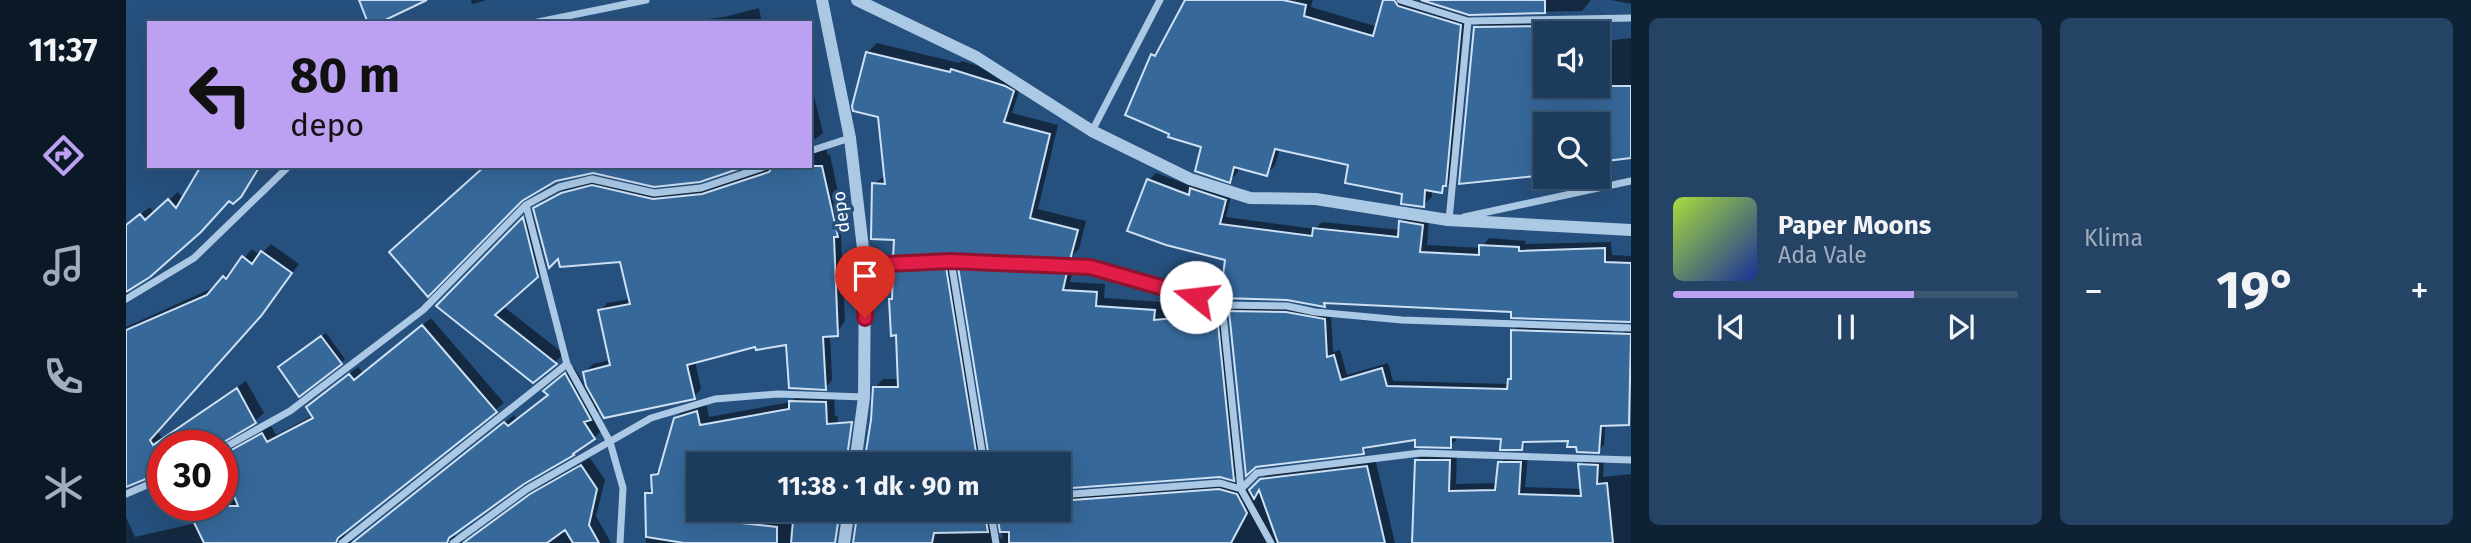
<!DOCTYPE html>
<html lang="tr">
<head>
<meta charset="utf-8">
<style>
	:root { --surface:#1c3c5e; --page:#254364; --text:#f1f3f6; --muted:#a0adbc; --line:#3a5673; --accent:#bca0f2 }
	body { margin:0; font-family:"Fira Sans",sans-serif; background:var(--page); color:var(--text); height:100vh; display:flex; flex-direction:column; font-size:26px; white-space:nowrap }
	* { box-sizing:border-box; margin:0 }
	p { font-size:23px; color:var(--muted) }
	.icon { flex:none; width:38px; height:38px; fill:none; stroke:currentColor; stroke-width:2; stroke-linecap:round; stroke-linejoin:round }
	.map { position:relative; flex:1; overflow:hidden }
	.details { display:flex; flex-direction:column; gap:18px; padding:18px; background:#0f2134; width:840px }
	.details>* { flex:none }
	.hud { position:absolute; left:21px; top:21px; width:665px; height:147px; border-radius:0px; box-shadow:0 7px 28px #0002,0 0 0 2px var(--line); background:#bca0f2; color:#111; overflow:hidden }
	.fabs { position:absolute; left:1407px; top:21px; display:grid; gap:14px }
	.fabs a { display:grid; place-items:center; width:77px; height:77px; border-radius:0px; background:var(--surface); box-shadow:0 7px 28px #0002,0 0 0 2px var(--line); font-size:35px }
	.speed { position:absolute; left:21px; top:430px; display:flex; gap:14px; font-size:35px; font-weight:700; text-align:center }
	.speed>* { display:grid; place-content:center; width:91px; height:91px; border-radius:50%; background:var(--surface); box-shadow:0 7px 28px #0002,0 0 0 2px var(--line); line-height:1 }
	.speed .limit { border:10px solid #d22; background:#fff; color:#111 }
	.pin { position:absolute; display:grid; place-items:center; width:60px; height:60px; color:#fff; margin:-72px -30px; border-radius:50% 50% 50% 0; rotate:-45deg; box-shadow:0 0 7px #0007 }
	.pin .icon { rotate:45deg }
	.me { position:absolute; width:77px; margin:-38px; rotate:286deg; stroke-linejoin:round; filter:drop-shadow(0 0 5px #0008) }
	.turn { display:flex; align-items:center; gap:24px; height:147px; padding:0 28px; font-size:32px }
	.turn .icon { width:91px; height:91px; stroke-width:2.5 }
	.turn b { display:block; font-size:49px; line-height:60px }
	.big { font-size:52px; font-weight:700; line-height:1.1 }
	.details .card { flex:1; display:flex; flex-direction:column; justify-content:center; gap:10px; min-width:0; padding:0 24px; border-radius:10px; background:var(--page) }
	.song { display:flex; align-items:center; gap:21px }
	.cover { width:84px; height:84px; border-radius:10px; background:linear-gradient(135deg,hsl(80 70% 55%),hsl(230 70% 35%)) }
	.played { height:7px; border-radius:4px; background:linear-gradient(90deg,var(--accent) 70%,var(--line) 70%) }
	.keys { display:flex; justify-content:space-around; direction:ltr }
	.heat { display:flex; justify-content:space-between; align-items:center; font-size:38px; direction:ltr }
	.details .tiles { flex:1; display:grid; gap:18px; grid-template-columns:repeat(2,1fr) }
	.trip { position:absolute; left:560px; top:452px; width:385px; height:70px; border-radius:0px; background:var(--surface); box-shadow:0 7px 28px #0002,0 0 0 2px var(--line); font-weight:700; line-height:70px; text-align:center }
	main { display:flex; flex:1; min-height:0 }
	.dock { display:flex; flex-direction:column; width:126px; justify-content:space-around; align-items:center; background:#0b1826; color:var(--muted) }
	.dock .icon { width:49px; height:49px }
	.dock .on { color:var(--accent) }
	.dock b { font-size:32px; color:var(--text) }
	.map>svg:first-child { display:block }
	.shadow { fill:#0007 }
	.building { fill:#36689a; stroke:#cee1f4; stroke-width:2 }
	.lines { fill:none; stroke-linecap:round; stroke-linejoin:round }
	.minor { stroke:#abc8e5; stroke-width:7 }
	.tertiary { stroke:#abc8e5; stroke-width:12 }
	.route-casing { stroke:#92132f; stroke-width:18 }
	.route { stroke:#e11d48; stroke-width:12 }
	.labels { text-anchor:middle; stroke-width:7; stroke-linejoin:round; paint-order:stroke }
	.street-label { font-size:18px; fill:#fff; stroke:#26507d }
</style>
</head>
<body>
<main>
<nav class="dock">
<b>11:37</b>
<svg class="icon on" aria-label="directions" viewBox="0 0 24 24"><path d="M12 3l9 9-9 9-9-9zM9 14v-3h6M13 9l2 2-2 2"/></svg>
<svg class="icon" aria-label="music" viewBox="0 0 24 24"><path d="M9 18V5l10-2v13"/><circle cx="6" cy="18" r="3"/><circle cx="16" cy="16" r="3"/></svg>
<svg class="icon" aria-label="phone" viewBox="0 0 24 24"><path d="M5 4h4l2 5-3 2q2 4 5 5l2-3 5 2v4C11 20 4 13 5 4z"/></svg>
<svg class="icon" aria-label="climate" viewBox="0 0 24 24"><path d="M12 3v18M4 7l16 10M4 17L20 7"/></svg>
</nav>
<div class="map">
<svg width="1505" height="543" viewBox="0 0 1505 543">
	<rect width="100%" height="100%" fill="#26507d"/>
	<path class="shadow" d="M345 0H361L346 4Z
		M1060 0H1187L1185 7 1252 27 1259 0H1288L1343 17 1328 175 1324 183 1315 191 1306 190V197L1297 205 1224 164 1154 149 1149 165 1141 174 1113 167 1112 172 1104 181 1077 145 1027 55 1035 47Z
		M1301 0H1465L1456 11 1343 13Z
		M1485 0H1505V4Z
		M633 8 636 23H547L598 17Z
		M1464 18 1463 33H1419V86H1472V42L1505 38V156L1472 160V124H1419V172L1335 182 1349 28 1357 20Z
		M751 43 833 63 836 61 889 77 896 82 886 113 932 125 912 209 960 221 953 249 943 258 825 253 770 239 748 184 760 175 753 115 741 53Z
		M684 80 697 133 684 143Z
		M684 144 692 150 700 148 702 155H704L720 228 715 234 719 321 709 335H704L706 380 699 388 662 342 631 345 569 361 575 389 568 397 475 409 467 416 476 430 468 438 397 482 330 531 328 535 334 541 341 540 415 486 464 458 479 480 470 516 485 543H210L204 534 190 543H0V517L9 537 70 523 62 506H96V446H37L0 486V327L89 287 106 269 108 270 126 249 134 255 145 244 173 264 143 305 31 431 36 438 120 381 138 413 129 421 99 438 98 442 102 447H109L145 426 150 435 188 415 182 407 190 399 232 367 237 373 305 318 378 403 220 530 218 538 223 541 230 540 388 415 391 419 423 394 428 383 448 367 463 393 459 372 467 364 485 360 474 311 481 303 504 299 495 260 409 209 417 201 445 186 475 178 537 192 586 187 648 166H684Z
		M77 166H136L123 186 107 202 103 199 2 289 3 293 0 296V225L24 207 28 213 52 192 58 199Z
		M1030 173 1068 187 1073 182 1106 192 1100 217 1189 229 1196 222 1274 230 1275 222 1282 215 1303 218 1301 245 1355 248 1363 238 1400 241 1399 244 1485 242 1486 255 1505 256V320L1386 311 1202 301 1198 305 1101 259 1023 180Z
		M406 211 420 267 377 306 438 354 407 381 313 305Z
		M828 260 860 456 865 461 834 268 843 260 949 264 944 282 979 284 978 298 1037 302 1036 312 1099 307 1116 470 1107 479 1094 475 933 487V464H747L749 388 757 379H773L767 298 768 271 777 262Z
		M1111 306 1167 307 1205 313 1207 352 1214 350 1221 375 1262 363 1267 381 1383 384 1387 376V331L1393 325 1486 328 1478 445 1472 451 1452 445 1444 440H1402L1396 449 1377 437 1330 435V440L1324 446 1291 438 1245 445 1238 452 1105 312Z
		M1503 327H1505V381L1496 334Z
		M200 333 219 359 215 363H158Z
		M674 393 708 394 709 416H712L708 464H572V509H604L605 513 656 518 657 509H705L703 543H520V494L527 487V475L536 466 549 419 558 409 580 403 583 417 665 402Z
		M1298 453H1331L1330 484 1372 483 1374 463 1382 455 1402 456 1399 487 1456 489 1454 465 1461 458H1478L1477 477 1505 474V543H1288L1290 461Z
		M1249 458 1269 543H738L743 509H867L872 536 877 540 872 509H933V488L943 493 1103 481 1119 486 1123 492 1144 471Z"/>
	<path class="building" d="M233 0H301L253 23H242Z
		M1059 0H1157L1180 5 1178 16 1247 36 1257 0H1268L1272 6 1335 25 1320 186H1317L1316 193 1299 190 1298 207 1275 204 1276 194 1219 183 1222 165 1149 149 1141 176 1108 167 1104 183 1069 171 1075 147 1042 137 1043 134 999 115 1025 54 1029 56Z
		M1295 0H1419V13L1343 15Z
		M1419 26V86H1505V158L1472 162V124H1419V175L1333 184 1348 27Z
		M740 52 824 72 825 69 879 86 888 91 878 122 924 134 904 218 952 230 944 260 825 255 767 258 768 240 745 239 746 183 759 184 752 117 727 111 726 106Z
		M75 166H134L115 197 107 204 103 201 75 232 24 277 0 292V225L14 214 19 220 42 199 50 208Z
		M359 166H621L574 182 528 187 467 173 430 181 396 201 302 297 263 252Z
		M647 166H696L712 237H708L712 336 697 337 700 390 663 388 660 345 630 350 629 347 561 365 569 399 478 418 460 386 457 372 484 365 472 310 504 304 494 262 434 267 432 259 423 268 407 208 435 193 466 185 527 199 576 194 643 172Z
		M1021 179 1063 195 1064 188 1100 200 1094 224 1186 236 1187 228 1272 237 1273 221 1297 225 1294 252 1353 255V245L1393 247V251L1479 248V262L1505 263V322L1385 318V312L1198 303 1199 307 1161 300 1094 298 1099 260 1040 245 1001 231Z
		M397 217 412 277 369 315 431 364 407 383 310 306Z
		M135 251 166 273 135 316 24 440 27 445 111 388 130 423 91 446H37V472L0 487V330L81 295 97 276 100 279 116 256 126 264Z
		M820 267 852 464H738L745 420 747 387H772L770 335 765 336 763 299H766L767 270Z
		M832 267 941 272 937 290 971 292 970 306 1029 310 1028 320 1091 314 1108 481 1094 477 933 489V464H864Z
		M1103 311 1160 312 1199 319 1201 357 1208 355 1215 380 1256 368 1261 386 1381 389 1382 379H1385V330L1505 334 1503 425 1475 426 1473 453 1451 452 1450 447H1441L1442 441 1397 442 1396 450H1374L1375 439 1325 437V448L1289 447V440L1237 448 1238 454 1130 467 1120 476Z
		M296 325 371 412 212 538 210 543H78L60 506H112L96 466V455L136 433 141 442 187 418 180 407 223 374 228 380Z
		M195 336 216 364 173 397 152 367Z
		M439 373 465 420 458 422 469 439 447 454 448 455 398 484 323 538 321 543H226L378 422 382 426 422 395 417 391Z
		M663 401 700 402 701 424 726 422 720 464H572V509H595L597 521 651 527V543H558L520 537 519 493H526L525 475 532 474 548 418 571 411 574 425 663 409Z
		M1289 460H1324L1323 491 1369 490 1372 462H1395L1393 494 1455 496 1452 464 1472 465 1471 484 1481 483 1487 543H1286Z
		M455 465 471 489 463 525 473 543H447L439 530 421 543H337L404 494Z
		M1241 466 1259 543H1152L1133 490 1128 499 1123 490 1134 479Z
		M1093 489 1111 494 1121 513 1105 543H883V532H874L870 509H933V501Z
		M668 509H714L709 543H665Z
		M732 509H858L862 532 808 533 806 543H727Z"/>
	<g class="lines">
		<path class="minor" d="M1274 0 1342 21 1505 18
			M407 23 520 0
			M966 131 1034 0
			M684 151 724 138
			M400 205 441 364 484 442 497 488 494 543
			M1338 217 1505 181
			M1323 220 1342 21
			M825 261 858 464
			M739 265 825 261 964 267 1096 305 1161 306 1189 312 1276 320 1505 328
			M0 299 68 258 163 166
			M1096 305 1115 489 1145 543
			M96 449 164 411 297 310 400 205 433 187 466 179 528 193 575 188 641 166
			M0 494 37 478
			M933 495 1094 483 1115 489 1131 473 1294 453 1505 460
			M864 509 870 543
			M216 543 441 364
			M327 543 401 489 525 418 589 399 652 394 738 397"/>
		<path class="tertiary" d="M696 0 724 138 739 265 738 397 729 464
			M731 0 850 57 966 131 1064 179 1124 198 1190 199 1322 220 1505 230
			M718 543 723 509"/>
	</g>
	<g class="lines">
		<g class="route-casing">
			<path id="route" d="M739 318V265L825 261 964 267 1070 297"/>
		</g>
		<use href="#route" class="route"/>
	</g>
	<g class="labels">
		<g class="street-label">
			<text transform="translate(715 212) rotate(-97)" y="6">depo</text>
		</g>
	</g>
</svg>
<div class="fabs">
<a><svg class="icon" aria-label="sound" viewBox="0 0 24 24"><path d="M4 9h4l5-4v14l-5-4H4zM17 9q2 3 0 6"/></svg></a>
<a><svg class="icon" aria-label="search" viewBox="0 0 24 24"><circle cx="10" cy="10" r="6"/><path d="M15 15l6 6"/></svg></a>
</div>
<div class="speed"><div class="limit">30</div></div>
<div class="pin" style="left:739px;top:318px;background:#d93025"><svg class="icon" aria-label="arrive" viewBox="0 0 24 24"><path d="M6 21V4h12l-3 4 3 4H6"/></svg></div>
<svg class="me" style="left:1070px;top:297px" viewBox="-20 -20 40 40"><circle r="19" fill="#fff"/><path d="M0-13L10 11 0 6-10 11z" fill="#e11d48"/></svg>
<div class="trip">11:38 · 1 dk · 90 m</div>
<div class="hud">
<div class="turn"><svg class="icon" aria-label="left" viewBox="0 0 24 24"><path d="M17 20v-9H6M10 6l-5 5 5 5"/></svg><div><b>80 m</b>depo</div></div>
</div>
</div>
<section class="details">
<div class="tiles">
<div class="card">
<div class="song"><i class="cover"></i><div><b>Paper Moons</b><p>Ada Vale</p></div></div>
<div class="played"></div>
<div class="keys"><svg class="icon" aria-label="previous" viewBox="0 0 24 24"><path d="M18 5L8 12l10 7zM5 5v14"/></svg><svg class="icon" aria-label="pause" viewBox="0 0 24 24"><path d="M8 5v14M16 5v14"/></svg><svg class="icon" aria-label="next" viewBox="0 0 24 24"><path d="M6 5l10 7-10 7zM19 5v14"/></svg></div>
</div>
<div class="card"><p>Klima</p>
<div class="heat"><a>−</a><b class="big">19°</b><a>+</a></div>
</div>
</div>
</section>
</main>
</body>
</html>
